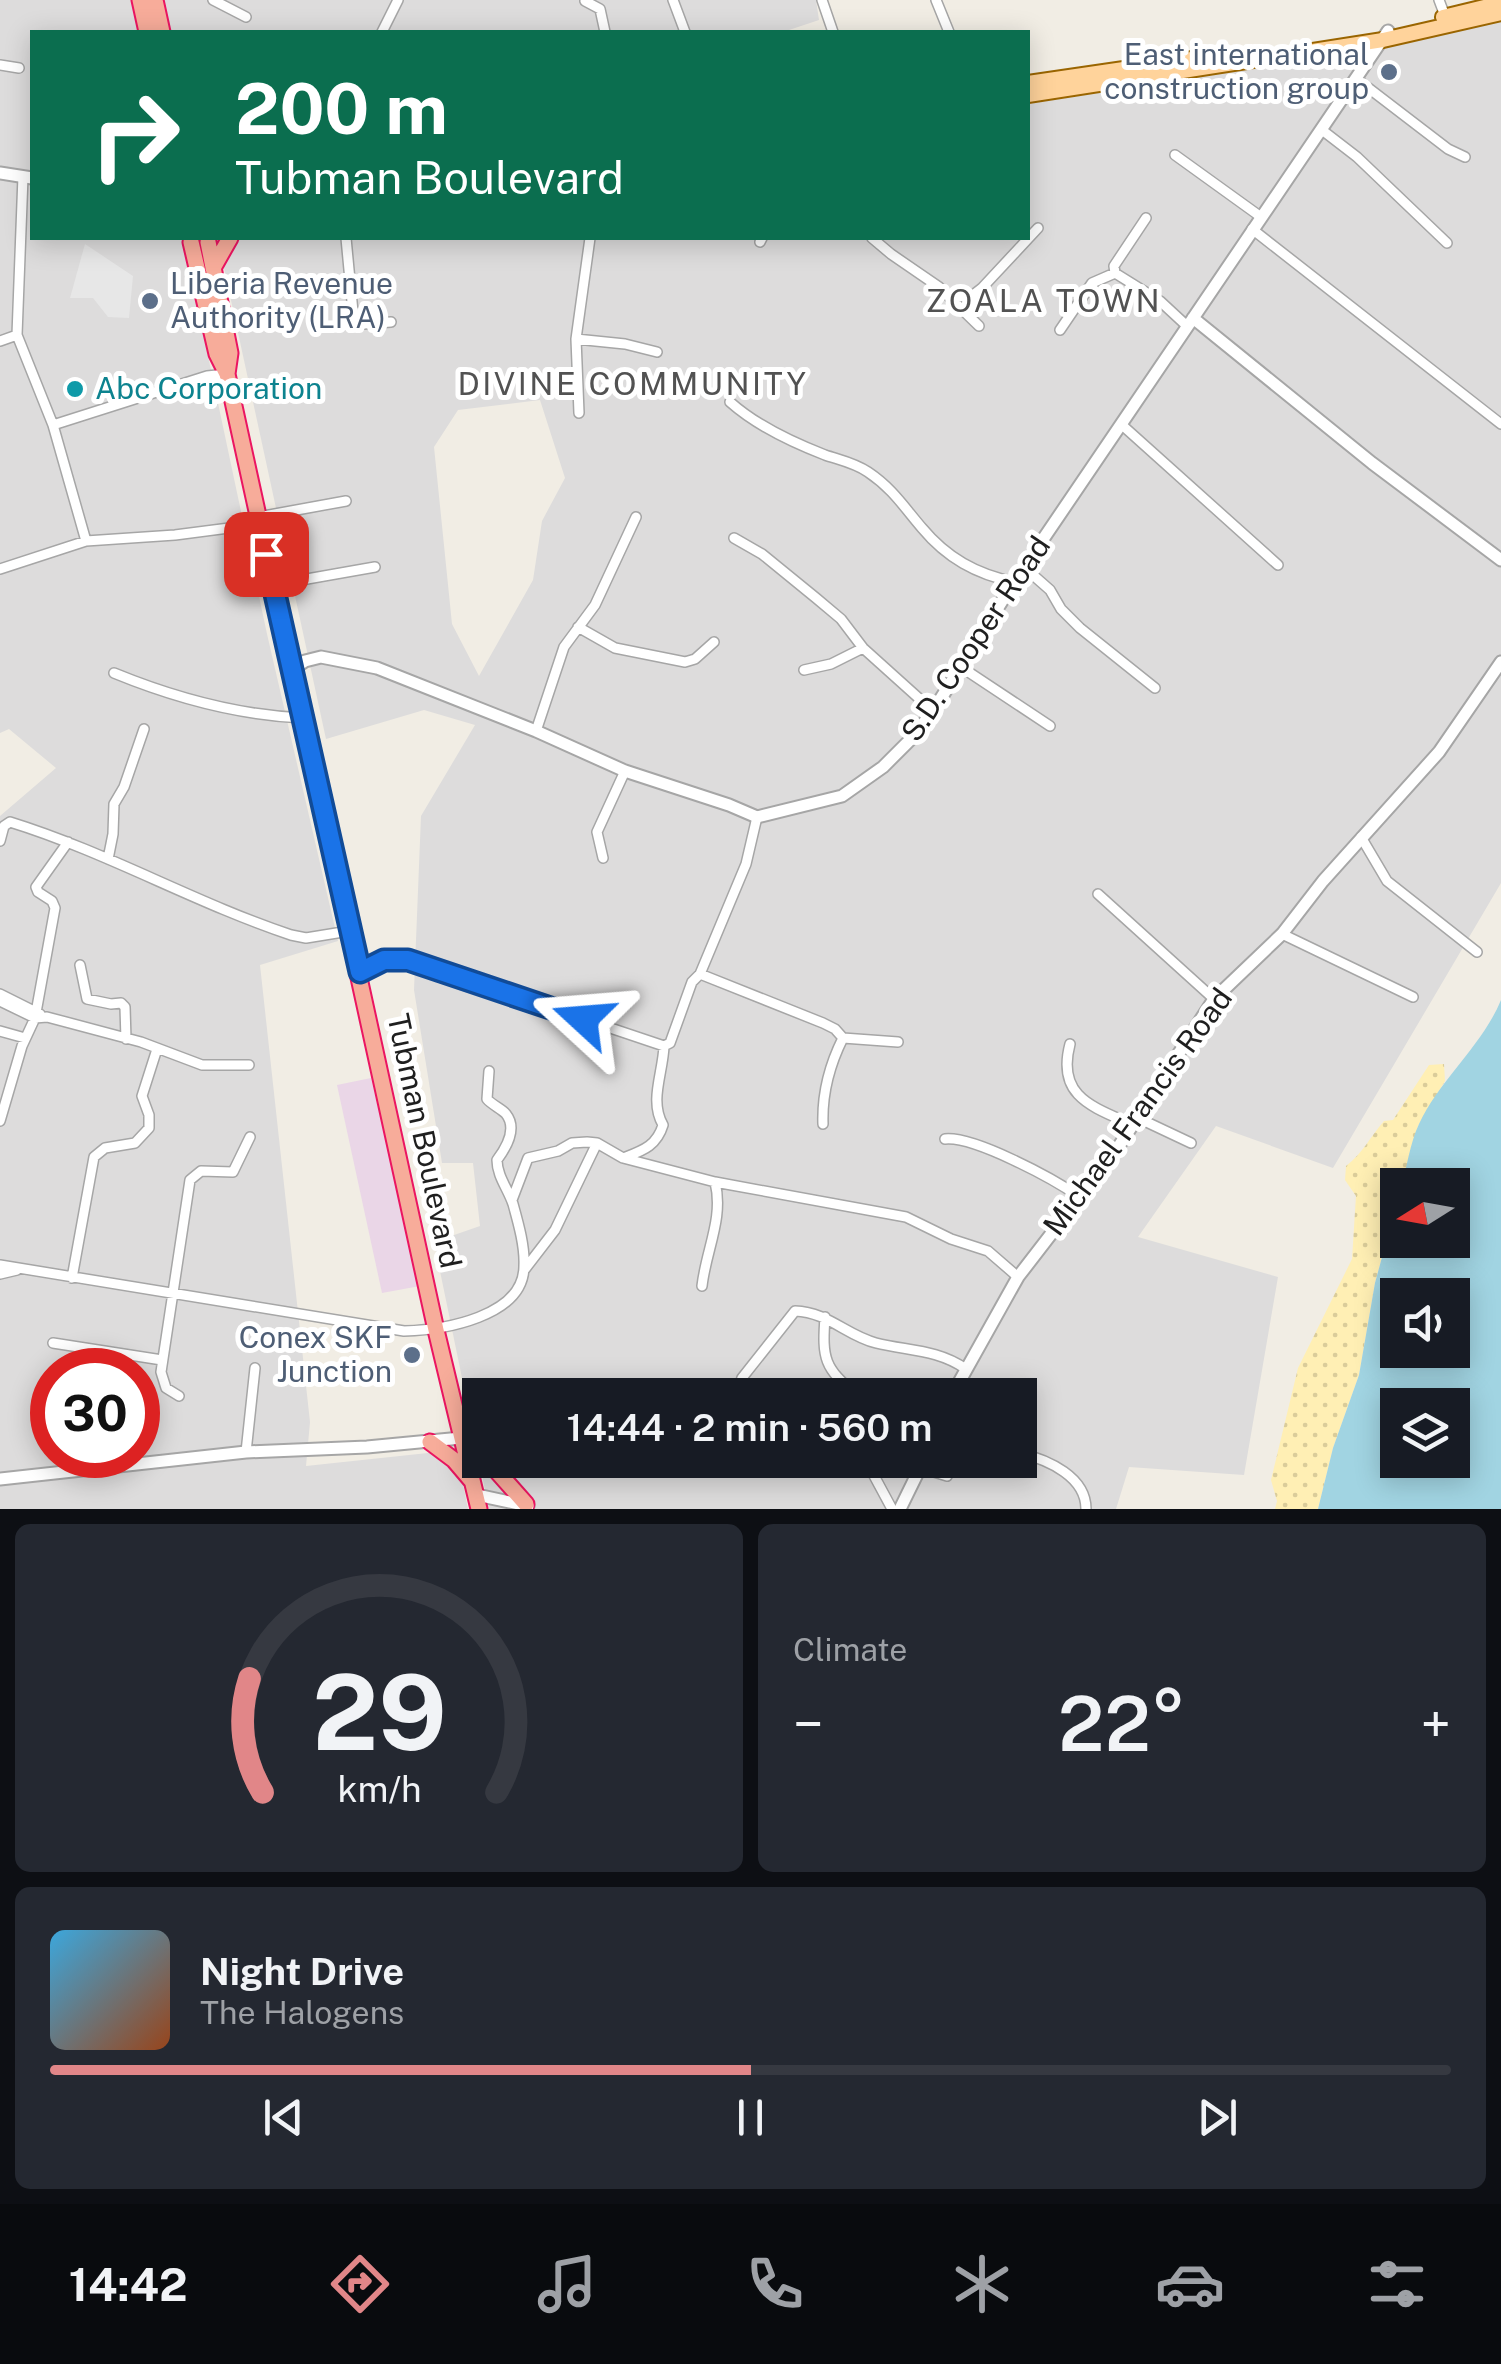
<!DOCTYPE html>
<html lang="en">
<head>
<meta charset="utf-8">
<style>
	:root { --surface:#171b24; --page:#242831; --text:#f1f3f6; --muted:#9ea1a6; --line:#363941; --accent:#e18688 }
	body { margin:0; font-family:"Public Sans",sans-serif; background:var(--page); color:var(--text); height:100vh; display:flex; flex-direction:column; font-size:38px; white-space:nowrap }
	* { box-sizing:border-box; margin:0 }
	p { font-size:32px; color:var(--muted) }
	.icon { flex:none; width:55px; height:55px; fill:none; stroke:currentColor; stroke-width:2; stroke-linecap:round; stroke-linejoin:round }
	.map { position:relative; height:1509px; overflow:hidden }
	.sheet { display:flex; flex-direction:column; gap:15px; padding:15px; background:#0d0f14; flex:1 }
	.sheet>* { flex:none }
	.top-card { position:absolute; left:30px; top:30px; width:1000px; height:210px; border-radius:0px; box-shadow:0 5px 25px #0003; background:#0b6e4f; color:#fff; overflow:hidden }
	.needle { width:65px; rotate:259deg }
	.fabs { position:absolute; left:1380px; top:1168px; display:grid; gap:20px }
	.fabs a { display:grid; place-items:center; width:90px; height:90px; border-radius:0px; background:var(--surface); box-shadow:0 5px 25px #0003; font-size:50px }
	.speed { position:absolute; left:30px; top:1348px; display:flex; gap:20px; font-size:50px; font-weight:700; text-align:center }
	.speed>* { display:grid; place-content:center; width:130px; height:130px; border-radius:50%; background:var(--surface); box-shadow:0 5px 25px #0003; line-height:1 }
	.speed .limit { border:15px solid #d22; background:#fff; color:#111 }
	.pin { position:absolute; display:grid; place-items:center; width:85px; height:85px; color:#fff; margin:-42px; border-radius:20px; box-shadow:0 5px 15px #0006 }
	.me { position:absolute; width:110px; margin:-55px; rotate:289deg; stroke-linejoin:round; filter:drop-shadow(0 0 8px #0008) }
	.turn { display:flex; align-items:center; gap:35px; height:210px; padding:0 40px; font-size:45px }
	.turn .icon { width:130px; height:130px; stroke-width:2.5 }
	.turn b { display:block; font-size:70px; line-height:85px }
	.big { font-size:75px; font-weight:600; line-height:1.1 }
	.sheet .widget { flex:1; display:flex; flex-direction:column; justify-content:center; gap:15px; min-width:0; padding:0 35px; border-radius:15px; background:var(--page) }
	.sheet .dial { align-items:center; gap:0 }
	.dial svg { height:260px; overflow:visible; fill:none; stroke:var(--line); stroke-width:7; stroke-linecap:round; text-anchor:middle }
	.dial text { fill:var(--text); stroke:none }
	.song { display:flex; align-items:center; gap:30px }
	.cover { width:120px; height:120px; border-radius:15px; background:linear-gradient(135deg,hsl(200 70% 55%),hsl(20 70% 35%)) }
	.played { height:10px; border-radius:5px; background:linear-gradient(90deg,var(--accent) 50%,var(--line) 50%) }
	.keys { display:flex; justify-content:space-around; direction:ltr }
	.heat { display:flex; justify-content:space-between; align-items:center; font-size:55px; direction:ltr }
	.sheet .tiles { flex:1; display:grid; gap:15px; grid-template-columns:1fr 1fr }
	.widget:last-child { grid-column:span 2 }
	.trip { position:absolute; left:462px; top:1378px; width:575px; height:100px; border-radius:0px; background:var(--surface); box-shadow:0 5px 25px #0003; font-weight:600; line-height:100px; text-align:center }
	.menu { display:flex; height:160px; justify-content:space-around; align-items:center; background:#090b0e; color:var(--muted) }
	.menu .icon { width:70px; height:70px }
	.menu .active { color:var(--accent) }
	.menu b { font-size:45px; color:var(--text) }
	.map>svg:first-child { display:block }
	.residential { fill:#dddcdc; fill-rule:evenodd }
	.industrial { fill:#ead6e7 }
	.sand { fill:url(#sand-dots) }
	.parking { fill:#e7e7e7 }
	.water { fill:#a1d4e2; fill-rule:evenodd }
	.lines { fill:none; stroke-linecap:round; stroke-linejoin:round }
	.minor-casing { stroke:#a6a6a6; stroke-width:12 }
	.tertiary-casing { stroke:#a6a6a6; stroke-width:15 }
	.primary-casing { stroke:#9a6500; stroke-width:18 }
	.trunk-casing { stroke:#eb1561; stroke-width:19 }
	.minor { stroke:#fff; stroke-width:9 }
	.tertiary { stroke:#fff; stroke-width:11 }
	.primary { stroke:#ffd39b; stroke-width:14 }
	.trunk { stroke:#f7ac9a; stroke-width:15 }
	.route-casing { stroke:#114b97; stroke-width:25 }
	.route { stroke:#1a73e8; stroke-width:18 }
	.service-dot { fill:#5c6f8a; stroke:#fff; stroke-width:4 }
	.culture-dot { fill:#0f9aa8; stroke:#fff; stroke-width:4 }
	.labels { text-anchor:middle; stroke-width:10; stroke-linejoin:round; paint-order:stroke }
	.service-label { font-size:30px; fill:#4e5e75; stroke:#fff; text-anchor:end }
	.culture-label { font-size:30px; fill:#0d838f; stroke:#fff; text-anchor:start }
	.street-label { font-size:30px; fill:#1f1f1f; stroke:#fff }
	.neighbourhood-label { font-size:32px; letter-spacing:2.5px; fill:#525252; stroke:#fff }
</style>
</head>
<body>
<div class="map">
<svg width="1501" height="1509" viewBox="0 0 1501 1509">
	<defs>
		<pattern id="sand-dots" width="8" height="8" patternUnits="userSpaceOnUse" patternTransform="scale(2.5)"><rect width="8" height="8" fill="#ffefb4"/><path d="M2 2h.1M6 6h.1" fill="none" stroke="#dacc9a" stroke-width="1.8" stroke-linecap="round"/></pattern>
	</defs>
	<rect width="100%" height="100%" fill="#f1ede4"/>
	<path class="residential" d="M0 0H133L140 32H32V238H183L267 634 338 941 260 965 310 1422 306 1466 456 1450 468 1509H0V816L56 768 9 729 0 733ZM52 1370H138V1455H52Z
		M162 0H816L819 20 783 32H169Z
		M1501 20V883L1333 1168 1216 1126 1138 1237 1278 1277 1244 1475 1129 1467 1116 1509H489L434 1242 480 1226 473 1163H442L414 990 421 816 475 725 424 710 326 739 221 254 237 238H1028V104L1286 63ZM540 400 565 478 542 521 533 580 479 676 452 624 434 447 458 410ZM480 1395H1020V1460H480Z"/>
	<path class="industrial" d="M371 1078 420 1286 382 1293 337 1085Z"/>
	<path class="sand" d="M1444 1064 1445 1081 1418 1126 1402 1185H1398L1397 1202 1375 1283 1359 1375 1333 1448 1318 1509H1275L1277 1501 1271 1480 1298 1368 1352 1259 1356 1196 1345 1180 1346 1166C1363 1153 1370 1137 1384 1121L1393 1120 1429 1065Z"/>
	<path class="parking" d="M85 244 133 276 129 318 108 317 93 298H70Z"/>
	<path class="water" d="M1501 1000V1509H1318L1333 1448 1359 1375 1375 1283 1397 1202 1398 1240H1452V1185H1402C1407 1166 1410 1143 1419 1124 1440 1079 1482 1046 1501 1000ZM1398 1295H1452V1350H1398ZM1398 1405H1452V1460H1398Z"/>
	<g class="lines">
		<g class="minor-casing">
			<path id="minor" d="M213 0 246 17
				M673 0 685 32
				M822 0 833 32
				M936 0 949 32
				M1439 0 1445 16
				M585 1 600 9 605 32
				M382 32 398 0
				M0 65 19 68
				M1358 80 1448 149 1465 157
				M1322 130 1357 157 1447 243
				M1175 155 1261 217
				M1146 218 1114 266 1115 273 1160 301 1187 326
				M1252 229 1501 424
				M346 238 353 312 364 324 391 322
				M872 238 891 254 939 287 979 326
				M760 242 762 238
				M950 298 973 295 982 288 1038 228
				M1060 330 1092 283 1115 273
				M17 335 53 425 86 541
				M576 339 625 344 657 352
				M0 341 17 335 23 176
				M730 402C757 426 791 442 825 455 840 460 855 463 868 472 892 488 904 507 922 528 947 558 976 574 1014 582
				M579 413 576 339 590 238
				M53 425 207 376 227 374
				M1122 425 1278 565
				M258 517 346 501
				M734 538 762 554 816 598 841 619 863 648 933 711
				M1025 568 1050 590 1061 609 1080 628 1155 688
				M0 569 86 541 175 535 260 524
				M273 585 375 567
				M578 627 615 648 685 662 695 659 714 642
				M961 667 1050 726
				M804 670 831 664 863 648
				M114 673C175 698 236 715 303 718
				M536 731 564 647 595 605 636 517
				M1361 837 1387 881 1477 952
				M0 841 4 826 10 822C107 852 195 903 291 935L306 938 349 931
				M603 858 597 832 625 771
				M108 859 113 834 114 804 124 787 144 729
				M1098 894 1214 999
				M1282 934 1413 997
				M80 965 87 999 111 1004 121 1003 125 1007 126 1039
				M360 972 384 960H408L664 1046 670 1043 692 982 700 974 746 864 757 817
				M700 974 823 1023 835 1029 843 1038 898 1042
				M0 994 40 1014
				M0 1001 35 1018 55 908 52 901 38 892 36 887 68 842
				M0 1031 25 1038
				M1070 1044C1056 1097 1093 1107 1133 1125
				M1138 1118 1191 1143
				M0 1121 22 1046 35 1018 47 1017 141 1042 202 1065H249
				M823 1124C822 1095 830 1064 843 1038
				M945 1139C974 1136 1052 1178 1078 1196
				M626 1157C644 1150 657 1145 663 1125 649 1101 663 1073 664 1046
				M512 1200 528 1158 558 1151 572 1143 587 1142 597 1143 623 1158 715 1182 906 1217 951 1239 988 1251 1018 1277
				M0 1265 404 1331C443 1330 524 1317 524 1266 525 1246 518 1222 513 1204 508 1189 497 1176 497 1160 506 1148 518 1129 506 1114 502 1109 492 1105 487 1099L489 1071
				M525 1269 555 1230 597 1143
				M0 1274 17 1270
				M72 1278 94 1157 105 1148 135 1143 149 1128V1115L142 1096 157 1049
				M702 1286C706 1250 724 1218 715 1182
				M825 1317C822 1359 824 1368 857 1395
				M53 1343 162 1360
				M743 1395 740 1384 742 1378 795 1311C828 1312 847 1336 876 1343 908 1351 937 1349 966 1369
				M179 1396 166 1388 161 1372 190 1180 201 1171 233 1172 250 1137
				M246 1452 255 1368
				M1020 1453C1049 1460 1086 1477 1086 1509
				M841 1460 871 1470 892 1509
				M920 1462 921 1468 947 1476 956 1460
				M504 1481 522 1460"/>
		</g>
		<g class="tertiary-casing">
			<path id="tertiary" d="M0 173 32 178
				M1193 318 1372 463 1501 560
				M292 670 305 661 321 657 377 668 536 731 625 771 729 805 757 817 842 796 883 767 912 738 933 711 1014 582 1388 31
				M952 1395 1018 1277 1119 1146 1214 999 1282 934 1323 881 1439 752 1501 662
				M0 1479 246 1452 367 1447 461 1438
				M477 1495 528 1506
				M900 1509 924 1460"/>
		</g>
		<g class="primary-casing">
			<path id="primary" d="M1443 17 1501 3
				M1028 83 1206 57
				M1028 95 1383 40 1501 13"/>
		</g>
		<g class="trunk-casing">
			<path id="trunk" d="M140 0 147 32
				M155 0 162 32
				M191 242 217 354 227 374 436 1330 479 1509
				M208 242 230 353 227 374
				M213 268 230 238
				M463 1425 480 1450
				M430 1442 454 1460 471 1480
				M487 1460 526 1504"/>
		</g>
		<use href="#minor" class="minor"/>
		<use href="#tertiary" class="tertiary"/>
		<use href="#primary" class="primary"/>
		<use href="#trunk" class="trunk"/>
	</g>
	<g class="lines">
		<g class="route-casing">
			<path id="route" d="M266 554 360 972 384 960H408L583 1019"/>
		</g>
		<use href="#route" class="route"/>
	</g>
	<g class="service-dot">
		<circle cx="1389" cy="72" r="10"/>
		<circle cx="150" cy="301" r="10"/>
		<circle cx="412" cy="1355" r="10"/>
	</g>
	<circle class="culture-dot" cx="75" cy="389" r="10"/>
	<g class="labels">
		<g class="service-label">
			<text x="1369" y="65">East international<tspan x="1369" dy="34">construction group</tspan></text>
			<text x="170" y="294" text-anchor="start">Liberia Revenue<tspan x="170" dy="34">Authority (LRA)</tspan></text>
			<text x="392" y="1348">Conex SKF<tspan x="392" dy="34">Junction</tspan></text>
		</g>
		<g class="culture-label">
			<text x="95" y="399">Abc Corporation</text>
		</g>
		<g class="street-label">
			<text transform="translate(976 639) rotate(-56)" y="10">S.D. Cooper Road</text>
			<text transform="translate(1138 1112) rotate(-54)" y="10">Michael Francis Road</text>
			<text transform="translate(424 1141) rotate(78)" y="10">Tubman Boulevard</text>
		</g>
		<g class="neighbourhood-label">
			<text x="1044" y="312">ZOALA TOWN</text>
			<text x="633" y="395">DIVINE COMMUNITY</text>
		</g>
	</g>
</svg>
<div class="fabs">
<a><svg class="needle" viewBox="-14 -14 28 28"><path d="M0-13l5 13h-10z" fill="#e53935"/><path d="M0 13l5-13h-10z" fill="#9ea1a6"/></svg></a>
<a><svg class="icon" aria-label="sound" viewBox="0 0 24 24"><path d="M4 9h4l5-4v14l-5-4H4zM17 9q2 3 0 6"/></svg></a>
<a><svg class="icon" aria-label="layers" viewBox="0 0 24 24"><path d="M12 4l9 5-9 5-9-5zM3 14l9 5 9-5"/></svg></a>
</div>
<div class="speed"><div class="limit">30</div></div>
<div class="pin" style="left:266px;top:554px;background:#d93025"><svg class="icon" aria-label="arrive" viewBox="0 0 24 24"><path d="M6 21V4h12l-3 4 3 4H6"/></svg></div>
<svg class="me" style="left:583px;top:1019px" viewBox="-20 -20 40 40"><path d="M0-17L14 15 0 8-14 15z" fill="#1a73e8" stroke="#fff" stroke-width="4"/></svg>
<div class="trip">14:44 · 2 min · 560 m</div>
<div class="top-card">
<div class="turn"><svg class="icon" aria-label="right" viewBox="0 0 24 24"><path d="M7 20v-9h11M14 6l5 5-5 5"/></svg><div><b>200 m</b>Tubman Boulevard</div></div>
</div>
</div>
<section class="sheet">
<div class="tiles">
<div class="widget dial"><svg viewBox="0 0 100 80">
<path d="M14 69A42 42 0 1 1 86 69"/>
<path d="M14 69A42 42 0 0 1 10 34" stroke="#e18688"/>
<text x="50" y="56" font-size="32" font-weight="700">29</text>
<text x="50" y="72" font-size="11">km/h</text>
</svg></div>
<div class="widget"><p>Climate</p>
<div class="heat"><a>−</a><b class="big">22°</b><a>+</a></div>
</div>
<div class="widget">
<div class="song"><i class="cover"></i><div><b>Night Drive</b><p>The Halogens</p></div></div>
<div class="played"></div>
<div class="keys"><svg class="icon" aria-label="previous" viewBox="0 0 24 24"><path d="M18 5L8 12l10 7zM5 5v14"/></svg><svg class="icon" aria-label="pause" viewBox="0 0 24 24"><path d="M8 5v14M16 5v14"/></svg><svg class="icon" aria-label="next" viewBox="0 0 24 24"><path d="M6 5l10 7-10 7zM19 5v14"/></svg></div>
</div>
</div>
</section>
<nav class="menu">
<b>14:42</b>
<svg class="icon active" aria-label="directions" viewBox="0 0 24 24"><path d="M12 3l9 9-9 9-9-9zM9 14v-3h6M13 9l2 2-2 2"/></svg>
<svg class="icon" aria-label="music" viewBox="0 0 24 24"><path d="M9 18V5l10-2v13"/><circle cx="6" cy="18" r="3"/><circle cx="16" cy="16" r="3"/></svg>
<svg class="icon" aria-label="phone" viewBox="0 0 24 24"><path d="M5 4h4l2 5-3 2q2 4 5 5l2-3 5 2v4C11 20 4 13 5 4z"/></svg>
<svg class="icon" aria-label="climate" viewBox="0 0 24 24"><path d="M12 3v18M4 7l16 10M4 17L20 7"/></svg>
<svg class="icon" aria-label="car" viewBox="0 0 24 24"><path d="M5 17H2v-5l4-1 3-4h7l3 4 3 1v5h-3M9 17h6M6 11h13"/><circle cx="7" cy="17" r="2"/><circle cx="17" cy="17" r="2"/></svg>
<svg class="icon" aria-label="filters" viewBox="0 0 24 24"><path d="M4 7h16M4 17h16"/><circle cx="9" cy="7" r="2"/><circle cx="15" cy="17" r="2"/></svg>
</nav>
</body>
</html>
